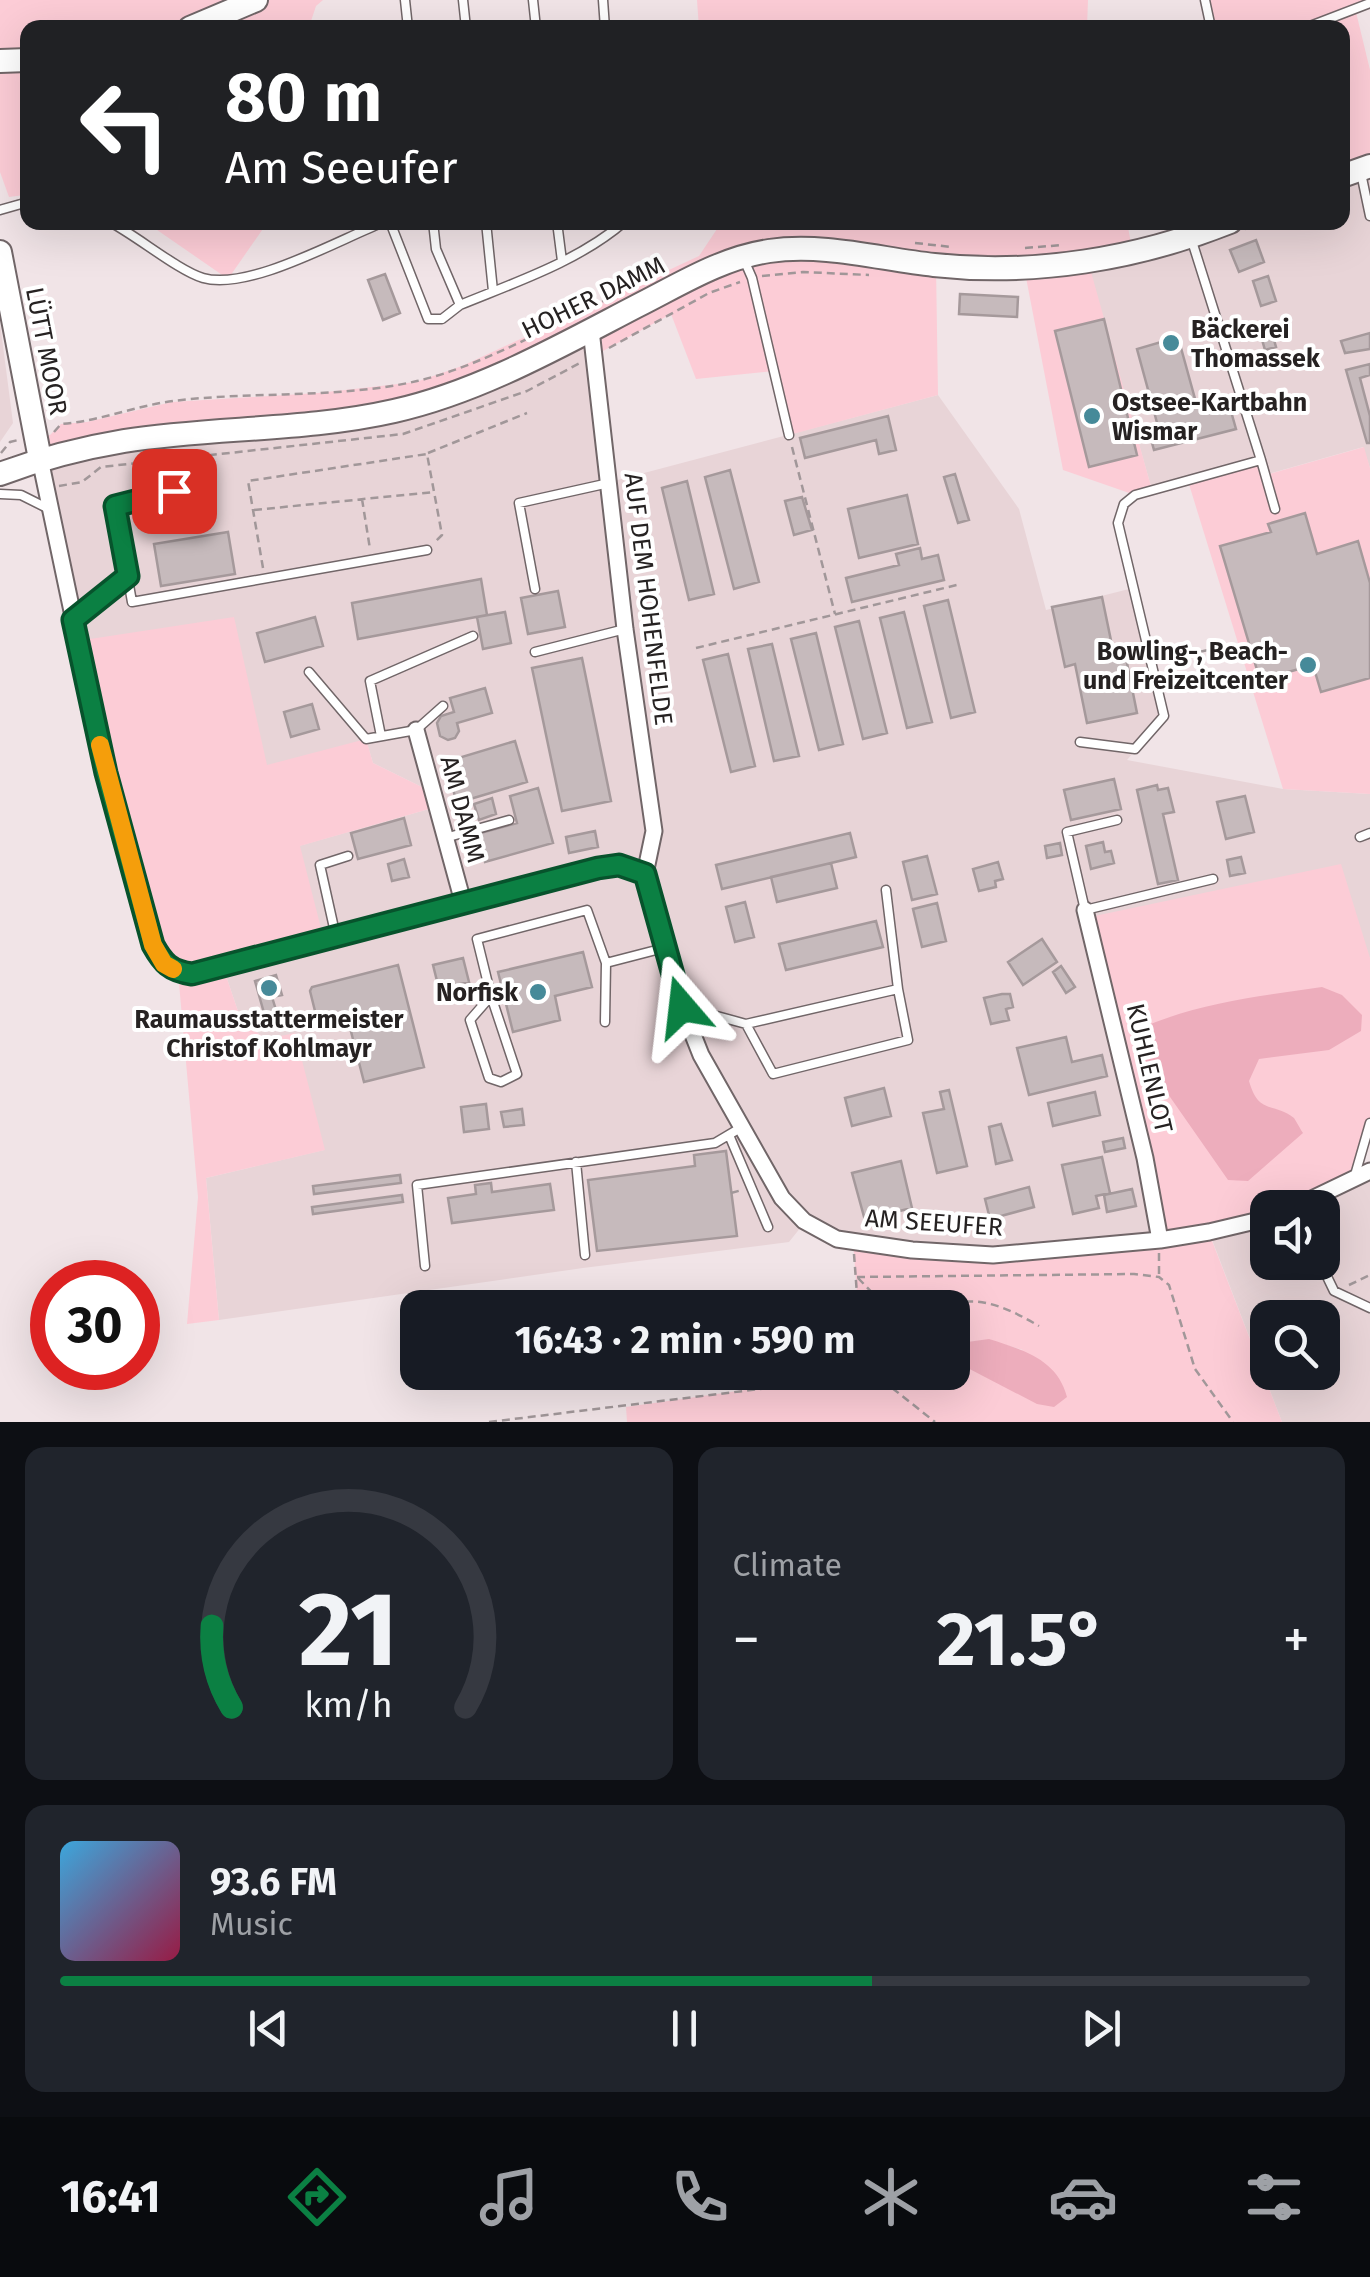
<!DOCTYPE html>
<html lang="en">
<head>
<meta charset="utf-8">
<style>
	:root { --surface:#171b24; --page:#20242c; --text:#f1f3f6; --muted:#9ea1a6; --line:#363941; --accent:#0b8043 }
	body { margin:0; font-family:"Fira Sans",sans-serif; background:var(--page); color:var(--text); height:100vh; display:flex; flex-direction:column; font-size:38px; white-space:nowrap }
	* { box-sizing:border-box; margin:0 }
	p { font-size:32px; color:var(--muted) }
	.icon { flex:none; width:55px; height:55px; fill:none; stroke:currentColor; stroke-width:2; stroke-linecap:round; stroke-linejoin:round }
	.map { position:relative; height:1422px; overflow:hidden }
	.side { display:flex; flex-direction:column; gap:25px; padding:25px; background:#0d0f14; flex:1 }
	.side>* { flex:none }
	.guide { position:absolute; left:20px; top:20px; width:1330px; height:210px; border-radius:20px; box-shadow:0 10px 40px #0002; background:#202124; color:#fff; overflow:hidden }
	.fabs { position:absolute; left:1250px; top:1190px; display:grid; gap:20px }
	.fabs a { display:grid; place-items:center; width:90px; height:90px; border-radius:20px; background:var(--surface); box-shadow:0 10px 40px #0002; font-size:50px }
	.speed { position:absolute; left:30px; top:1260px; display:flex; gap:20px; font-size:50px; font-weight:700; text-align:center }
	.speed>* { display:grid; place-content:center; width:130px; height:130px; border-radius:50%; background:var(--surface); box-shadow:0 10px 40px #0002; line-height:1 }
	.speed .limit { border:15px solid #d22; background:#fff; color:#111 }
	.pin { position:absolute; display:grid; place-items:center; width:85px; height:85px; color:#fff; margin:-42px; border-radius:20px; box-shadow:0 5px 15px #0006 }
	.me { position:absolute; width:110px; margin:-55px; rotate:343deg; stroke-linejoin:round; filter:drop-shadow(0 0 8px #0008) }
	.turn { display:flex; align-items:center; gap:35px; height:210px; padding:0 40px; font-size:45px }
	.turn .icon { width:130px; height:130px; stroke-width:2.5 }
	.turn b { display:block; font-size:70px; line-height:85px }
	.big { font-size:75px; font-weight:700; line-height:1.1 }
	.side .widget { flex:1; display:flex; flex-direction:column; justify-content:center; gap:15px; min-width:0; padding:0 35px; border-radius:20px; background:var(--page) }
	.side .dial { align-items:center; gap:0 }
	.dial svg { height:260px; overflow:visible; fill:none; stroke:var(--line); stroke-width:7; stroke-linecap:round; text-anchor:middle }
	.dial text { fill:var(--text); stroke:none }
	.song { display:flex; align-items:center; gap:30px }
	.cover { width:120px; height:120px; border-radius:15px; background:linear-gradient(135deg,hsl(200 70% 55%),hsl(340 70% 35%)) }
	.played { height:10px; border-radius:5px; background:linear-gradient(90deg,var(--accent) 65%,var(--line) 65%) }
	.keys { display:flex; justify-content:space-around; direction:ltr }
	.heat { display:flex; justify-content:space-between; align-items:center; font-size:55px; direction:ltr }
	.side .tiles { flex:1; display:grid; gap:25px; grid-template-columns:1fr 1fr }
	.widget:last-child { grid-column:span 2 }
	.trip { position:absolute; left:400px; top:1290px; width:570px; height:100px; border-radius:20px; background:var(--surface); box-shadow:0 10px 40px #0002; font-weight:700; line-height:100px; text-align:center }
	.tab-bar { display:flex; height:160px; justify-content:space-around; align-items:center; background:#090b0e; color:var(--muted) }
	.tab-bar .icon { width:70px; height:70px }
	.tab-bar .active { color:var(--accent) }
	.tab-bar b { font-size:45px; color:var(--text) }
	.map>svg:first-child { display:block }
	.built { fill:#e8d4d7; fill-rule:evenodd }
	.green { fill:#fcccd6 }
	.water { fill:#edadbc }
	.building { fill:#c6babc; stroke:#a5999b; stroke-width:2.5 }
	.lines { fill:none; stroke-linecap:round; stroke-linejoin:round }
	.service-casing { stroke:#716668; stroke-width:11 }
	.minor-casing { stroke:#716668; stroke-width:19 }
	.secondary-casing { stroke:#716668; stroke-width:26 }
	.path { stroke:#a19799; stroke-width:2.5; stroke-dasharray:8 5; stroke-linecap:butt }
	.service { stroke:#fff; stroke-width:8 }
	.minor { stroke:#fff; stroke-width:15 }
	.secondary { stroke:#fff; stroke-width:22 }
	.route-casing { stroke:#07532c; stroke-width:25 }
	.route { stroke:#0b8043; stroke-width:18 }
	.slow { stroke:#f59e0b; stroke-width:18 }
	.poi-dot { fill:#468a99; stroke:#fff; stroke-width:4 }
	.labels { text-anchor:middle; stroke-width:8; stroke-linejoin:round; paint-order:stroke }
	.street-label { font-size:25px; fill:#262222; stroke:#fff }
	.poi-label { font-size:25px; font-weight:bold; fill:#262222; stroke:#fff; text-anchor:start }
</style>
</head>
<body>
<div class="map">
<svg width="1370" height="1422" viewBox="0 0 1370 1422">
	<rect width="100%" height="100%" fill="#f1e4e7"/>
	<path class="built" d="M1370 166V468L1363 447 1265 475 1261 461 1152 490 1087 261 1230 223 1342 222 1343 176Z
		M0 323 13 423 0 442Z
		M591 330 610 482 938 395 1019 509 1046 610 1133 588 1164 716 1127 760 1283 789 1370 794V958L1368 955 1160 1239 993 1255 837 1239 805 1222 789 1242 583 1268 219 1320 206 1178 324 1150 266 1039 241 1020 223 967 299 846 436 807 432 792 373 763 366 740 267 766 77 641 40 459 322 422Z
		M1370 1171V1422H1282L1209 1232 1267 1218 1268 1262H1322V1208L1293 1207ZM1268 1318H1322V1372H1268Z"/>
	<path class="green" d="M0 0H323L316 6 309 27 28 28 27 167 20 168 24 195 9 197 0 172Z
		M697 0H1088L1087 27 699 28Z
		M1205 0H1370L1355 8 1370 70V166L1343 176 1342 28 1211 27Z
		M1127 222 1133 254 1088 261 1152 490 1135 495 1063 470 1024 267 936 266 938 395 789 435 773 371 696 379 671 314 592 357 591 331 454 392 40 459 35 437 50 435 61 424 87 422 172 402 318 393 416 382 462 366 699 256 721 223Z
		M147 223H267L228 279Z
		M1364 447 1370 468V794L1283 789 1188 481 1261 460 1266 475Z
		M234 617 267 765 366 739 373 763 432 792 436 807 300 846 324 940 223 967 241 1020 266 1039 295 1033 325 1150 206 1178 219 1320 187 1324 198 1197 178 972 163 964 77 641Z
		M1341 864 1370 958V1123L1354 1180 1293 1207 1268 1208 1267 1218 1209 1233 1282 1422H627L626 1407 863 1373 952 1372 953 1353 960 1364 1023 1350C996 1342 976 1333 953 1352L952 1308 858 1307 853 1241 993 1255 1159 1239 1090 917Z"/>
	<path class="water" d="M1322 987 1342 995 1362 1015 1361 1031 1329 1050 1259 1059 1249 1081C1259 1116 1273 1101 1294 1118 1295 1119 1302 1132 1303 1133L1248 1181 1228 1180 1147 1064 1140 1046 1139 1029C1197 1003 1260 996 1322 987Z
		M989 1339C1023 1350 1057 1359 1067 1397L1054 1407 1037 1404 960 1364 953 1353 960 1343Z"/>
	<path class="building" d="M1256 240 1264 262 1239 272 1230 250Z
		M385 274 400 313 383 320 368 280Z
		M1268 276 1276 301 1261 306 1253 281Z
		M960 294 1018 297 1017 317 959 314Z
		M1104 319 1137 455 1089 467 1055 331Z
		M1272 333 1276 347 1265 350 1261 336Z
		M1370 333V349L1345 353 1341 341Z
		M1178 337 1197 406 1227 397 1236 429 1154 450 1149 432 1159 430 1137 349Z
		M1370 364V375L1360 378 1370 416V443H1367L1346 370Z
		M888 416 896 450 879 454 876 440 805 458 800 438Z
		M730 470 759 582 734 589 705 477Z
		M955 474 969 520 958 523 944 477Z
		M687 481 714 594 689 600 662 488Z
		M907 495 918 544 859 558 848 509Z
		M802 497 812 530 794 535 785 501Z
		M1305 513 1317 554 1358 541 1370 583V678L1321 692 1313 665 1260 680 1220 546 1271 532 1268 524Z
		M228 532 235 574 161 586 154 544Z
		M920 548 922 559 938 555 944 580 852 602 846 578 899 565 896 554Z
		M481 579 487 615 358 639 352 603Z
		M558 591 565 627 528 634 521 598Z
		M1102 597 1114 655 1125 653 1137 713 1087 723 1075 664 1065 667 1052 607Z
		M948 600 975 712 951 718 924 606Z
		M505 612 511 643 483 649 477 617Z
		M904 612 932 722 907 728 880 618Z
		M315 617 323 646 265 662 257 633Z
		M859 621 887 733 863 739 835 627Z
		M816 633 843 744 819 750 791 639Z
		M772 644 799 756 774 761 748 649Z
		M728 654 755 766 731 772 703 660Z
		M582 658 611 801 562 811 532 668Z
		M485 688 492 713 457 723 459 731 455 738 448 740 440 736 437 723 441 716 454 712 450 698Z
		M312 704 319 729 291 737 284 712Z
		M515 741 527 782 457 803 445 762Z
		M1114 779 1121 809 1071 820 1064 790Z
		M1157 785 1158 790 1168 788 1174 812 1163 814 1178 880 1158 884 1137 790Z
		M538 788 553 843 485 862 477 834 517 823 510 796Z
		M1245 796 1254 832 1226 839 1217 802Z
		M492 798 496 814 479 820 474 804Z
		M404 818 411 845 358 859 351 833Z
		M595 831 598 847 569 853 566 837Z
		M850 833 856 857 722 889 716 865Z
		M1103 842 1105 852 1111 851 1114 863 1091 869 1086 846Z
		M1060 843 1062 855 1047 858 1045 846Z
		M927 856 937 894 912 900 903 862Z
		M1241 857 1245 873 1230 876 1227 860Z
		M404 859 409 877 392 881 388 864Z
		M998 862 1003 879 995 881 996 887 979 891 973 869Z
		M831 863 837 888 777 902 771 877Z
		M745 902 754 937 735 942 726 907Z
		M937 903 946 941 922 947 913 909Z
		M876 921 883 947 786 970 779 944Z
		M1042 939 1057 962 1023 985 1008 962Z
		M583 952 592 987 555 996 560 1020 513 1032 498 972Z
		M463 958 469 982 439 989 433 965Z
		M398 965 424 1067 364 1082 347 1016 318 1023 310 991 312 987Z
		M1061 966 1075 987 1066 993 1053 972Z
		M276 975 282 995 272 997 276 1010 264 1013 255 981Z
		M1002 994H1010L1013 1007 1006 1009 1009 1020 991 1024 984 998Z
		M1066 1037 1072 1062 1102 1055 1107 1076 1029 1095 1017 1048Z
		M884 1088 891 1116 852 1126 845 1098Z
		M949 1090 967 1166 937 1173 923 1113 944 1109 940 1092Z
		M1095 1092 1100 1115 1053 1126 1048 1103Z
		M486 1104 489 1129 464 1132 461 1107Z
		M522 1109 524 1125 504 1127 501 1112Z
		M1001 1124 1012 1160 996 1164 989 1127Z
		M1123 1138 1125 1148 1105 1152 1103 1142Z
		M726 1151 737 1236 597 1251 588 1180 695 1166 694 1155Z
		M1102 1157 1110 1193 1096 1196 1099 1208 1073 1214 1062 1165Z
		M901 1161 912 1208 874 1217 875 1222 866 1224 852 1173Z
		M400 1175 401 1183 314 1194 313 1186Z
		M491 1183 492 1192 550 1184 554 1210 452 1223 448 1198 476 1194 475 1185Z
		M1029 1187 1034 1207 990 1219 985 1199Z
		M1132 1189 1136 1206 1107 1212 1104 1195Z
		M402 1195 403 1202 313 1214 312 1207Z"/>
	<g class="lines">
		<g class="service-casing">
			<path id="service" d="M405 0 408 28
				M463 0 466 28
				M533 0 536 28
				M603 0 605 28
				M1205 0 1211 28
				M1305 28 1370 3
				M1361 173 1370 216
				M0 210 28 202
				M110 222C137 236 179 271 203 278 249 291 338 240 384 222
				M390 222 428 319H442L460 305
				M433 222 436 249 460 305C516 282 579 261 624 222
				M486 222 493 291
				M557 222 562 261
				M745 262 752 278 789 435
				M1261 460 1275 509
				M204 484 115 505 132 602 427 550
				M0 494 21 495 47 508
				M535 589 519 503 609 483
				M73 620 128 576
				M535 652 625 629
				M309 672 366 739 416 730 443 706
				M381 736 370 681 473 636
				M1080 742 1135 749 1164 716 1118 523 1124 504 1135 495 1261 460 1191 238
				M1117 820 1067 832 1085 910 1213 879
				M1360 837 1370 833
				M445 838 509 820
				M336 937 320 865 348 856
				M491 996 477 939 587 910 606 963 664 948
				M491 996 517 1074 501 1082 489 1078 470 1020Z
				M684 1007 746 1024 898 989 886 890
				M605 1022 606 963
				M746 1024 773 1074 908 1040 898 989
				M729 1135 768 1227
				M576 1162 585 1255
				M1355 1175 1370 1123
				M1320 1262 1334 1291 1370 1308
				M425 1266 417 1185 715 1143 742 1127"/>
		</g>
		<g class="minor-casing">
			<path id="minor" d="M591 330 625 629 654 831 645 874 682 1007 701 1055 782 1198 804 1221 837 1239 912 1250 993 1255 1160 1240 1209 1232 1268 1218
				M40 459 106 773 153 945C163 963 170 971 192 974L598 867 619 865 645 874
				M416 730 463 902
				M1085 910 1145 1158 1160 1240
				M1293 1208 1370 1171"/>
		</g>
		<g class="secondary-casing">
			<path id="secondary" d="M190 28 256 0
				M0 61 28 60
				M1342 176 1370 166
				M0 252 40 459
				M0 474C40 459 82 448 124 441 213 427 306 431 394 411 479 392 560 346 637 306 679 285 721 258 769 251 824 243 879 259 934 265 1034 276 1137 259 1230 222"/>
		</g>
		<path class="path" d="M1245 229 1260 222
			M915 243 952 247
			M1025 248 1062 245
			M762 276 803 272 869 275
			M609 348 709 293 740 282
			M54 432 61 424C100 421 135 406 173 401 252 391 340 399 417 381 483 366 558 322 620 293
			M792 447 835 614
			M1 453 10 442 18 440
			M428 453 527 413
			M59 486 82 482 101 467 403 434 527 391 580 363
			M362 499 370 549
			M254 510 434 492
			M263 568 248 481 427 454 442 535 435 542
			M696 648 961 584
			M1162 660 1213 649
			M731 1193 742 1190
			M1159 1253V1275
			M854 1254 858 1308
			M857 1277 1134 1274 1159 1277 1169 1285 1195 1369 1233 1422
			M858 1278 887 1308
			M1349 1285 1370 1275
			M940 1308C976 1292 1008 1308 1039 1326
			M872 1372 935 1422
			M489 1422 850 1378 863 1372"/>
		<use href="#service" class="service"/>
		<use href="#minor" class="minor"/>
		<use href="#secondary" class="secondary"/>
	</g>
	<g class="lines">
		<g class="route-casing">
			<path id="route" d="M174 491 115 506 128 576 73 620 106 773 153 945C163 963 170 971 192 974L598 868 619 865 645 874 682 1007"/>
		</g>
		<use href="#route" class="route"/>
		<path class="slow" d="M100 745 153 945 164 964 173 969"/>
	</g>
	<g class="poi-dot">
		<circle cx="1171" cy="343" r="10"/>
		<circle cx="1092" cy="416" r="10"/>
		<circle cx="1308" cy="665" r="10"/>
		<circle cx="269" cy="988" r="10"/>
		<circle cx="538" cy="992" r="10"/>
	</g>
	<g class="labels">
		<g class="street-label">
			<text transform="translate(593 297) rotate(-26)" y="9">HOHER DAMM</text>
			<text transform="translate(47 351) rotate(79)" y="9">LÜTT MOOR</text>
			<text transform="translate(649 599) rotate(83)" y="9">AUF DEM HOHENFELDE</text>
			<text transform="translate(463 809) rotate(75)" y="9">AM DAMM</text>
			<text transform="translate(1150 1068) rotate(77)" y="9">KUHLENLOT</text>
			<text transform="translate(934 1222) rotate(4)" y="9">AM SEEUFER</text>
		</g>
		<g class="poi-label">
			<text x="1191" y="338">Bäckerei<tspan x="1191" dy="29">Thomassek</tspan></text>
			<text x="1112" y="411">Ostsee-Kartbahn<tspan x="1112" dy="29">Wismar</tspan></text>
			<text x="1288" y="660" text-anchor="end">Bowling-, Beach-<tspan x="1288" dy="29">und Freizeitcenter</tspan></text>
			<text x="518" y="1001" text-anchor="end">Norfisk</text>
			<text x="269" y="1028" text-anchor="middle">Raumausstattermeister<tspan x="269" dy="29">Christof Kohlmayr</tspan></text>
		</g>
	</g>
</svg>
<div class="fabs">
<a><svg class="icon" aria-label="sound" viewBox="0 0 24 24"><path d="M4 9h4l5-4v14l-5-4H4zM17 9q2 3 0 6"/></svg></a>
<a><svg class="icon" aria-label="search" viewBox="0 0 24 24"><circle cx="10" cy="10" r="6"/><path d="M15 15l6 6"/></svg></a>
</div>
<div class="speed"><div class="limit">30</div></div>
<div class="pin" style="left:174px;top:491px;background:#d93025"><svg class="icon" aria-label="arrive" viewBox="0 0 24 24"><path d="M6 21V4h12l-3 4 3 4H6"/></svg></div>
<svg class="me" style="left:682px;top:1007px" viewBox="-20 -20 40 40"><path d="M0-17L14 15 0 8-14 15z" fill="#0b8043" stroke="#fff" stroke-width="4"/></svg>
<div class="trip">16:43 · 2 min · 590 m</div>
<div class="guide">
<div class="turn"><svg class="icon" aria-label="left" viewBox="0 0 24 24"><path d="M17 20v-9H6M10 6l-5 5 5 5"/></svg><div><b>80 m</b>Am Seeufer</div></div>
</div>
</div>
<section class="side">
<div class="tiles">
<div class="widget dial"><svg viewBox="0 0 100 80">
<path d="M14 69A42 42 0 1 1 86 69"/>
<path d="M14 69A42 42 0 0 1 8 44" stroke="#0b8043"/>
<text x="50" y="56" font-size="32" font-weight="700">21</text>
<text x="50" y="72" font-size="11">km/h</text>
</svg></div>
<div class="widget"><p>Climate</p>
<div class="heat"><a>−</a><b class="big">21.5°</b><a>+</a></div>
</div>
<div class="widget">
<div class="song"><i class="cover"></i><div><b>93.6 FM</b><p>Music</p></div></div>
<div class="played"></div>
<div class="keys"><svg class="icon" aria-label="previous" viewBox="0 0 24 24"><path d="M18 5L8 12l10 7zM5 5v14"/></svg><svg class="icon" aria-label="pause" viewBox="0 0 24 24"><path d="M8 5v14M16 5v14"/></svg><svg class="icon" aria-label="next" viewBox="0 0 24 24"><path d="M6 5l10 7-10 7zM19 5v14"/></svg></div>
</div>
</div>
</section>
<nav class="tab-bar">
<b>16:41</b>
<svg class="icon active" aria-label="directions" viewBox="0 0 24 24"><path d="M12 3l9 9-9 9-9-9zM9 14v-3h6M13 9l2 2-2 2"/></svg>
<svg class="icon" aria-label="music" viewBox="0 0 24 24"><path d="M9 18V5l10-2v13"/><circle cx="6" cy="18" r="3"/><circle cx="16" cy="16" r="3"/></svg>
<svg class="icon" aria-label="phone" viewBox="0 0 24 24"><path d="M5 4h4l2 5-3 2q2 4 5 5l2-3 5 2v4C11 20 4 13 5 4z"/></svg>
<svg class="icon" aria-label="climate" viewBox="0 0 24 24"><path d="M12 3v18M4 7l16 10M4 17L20 7"/></svg>
<svg class="icon" aria-label="car" viewBox="0 0 24 24"><path d="M5 17H2v-5l4-1 3-4h7l3 4 3 1v5h-3M9 17h6M6 11h13"/><circle cx="7" cy="17" r="2"/><circle cx="17" cy="17" r="2"/></svg>
<svg class="icon" aria-label="filters" viewBox="0 0 24 24"><path d="M4 7h16M4 17h16"/><circle cx="9" cy="7" r="2"/><circle cx="15" cy="17" r="2"/></svg>
</nav>
</body>
</html>
